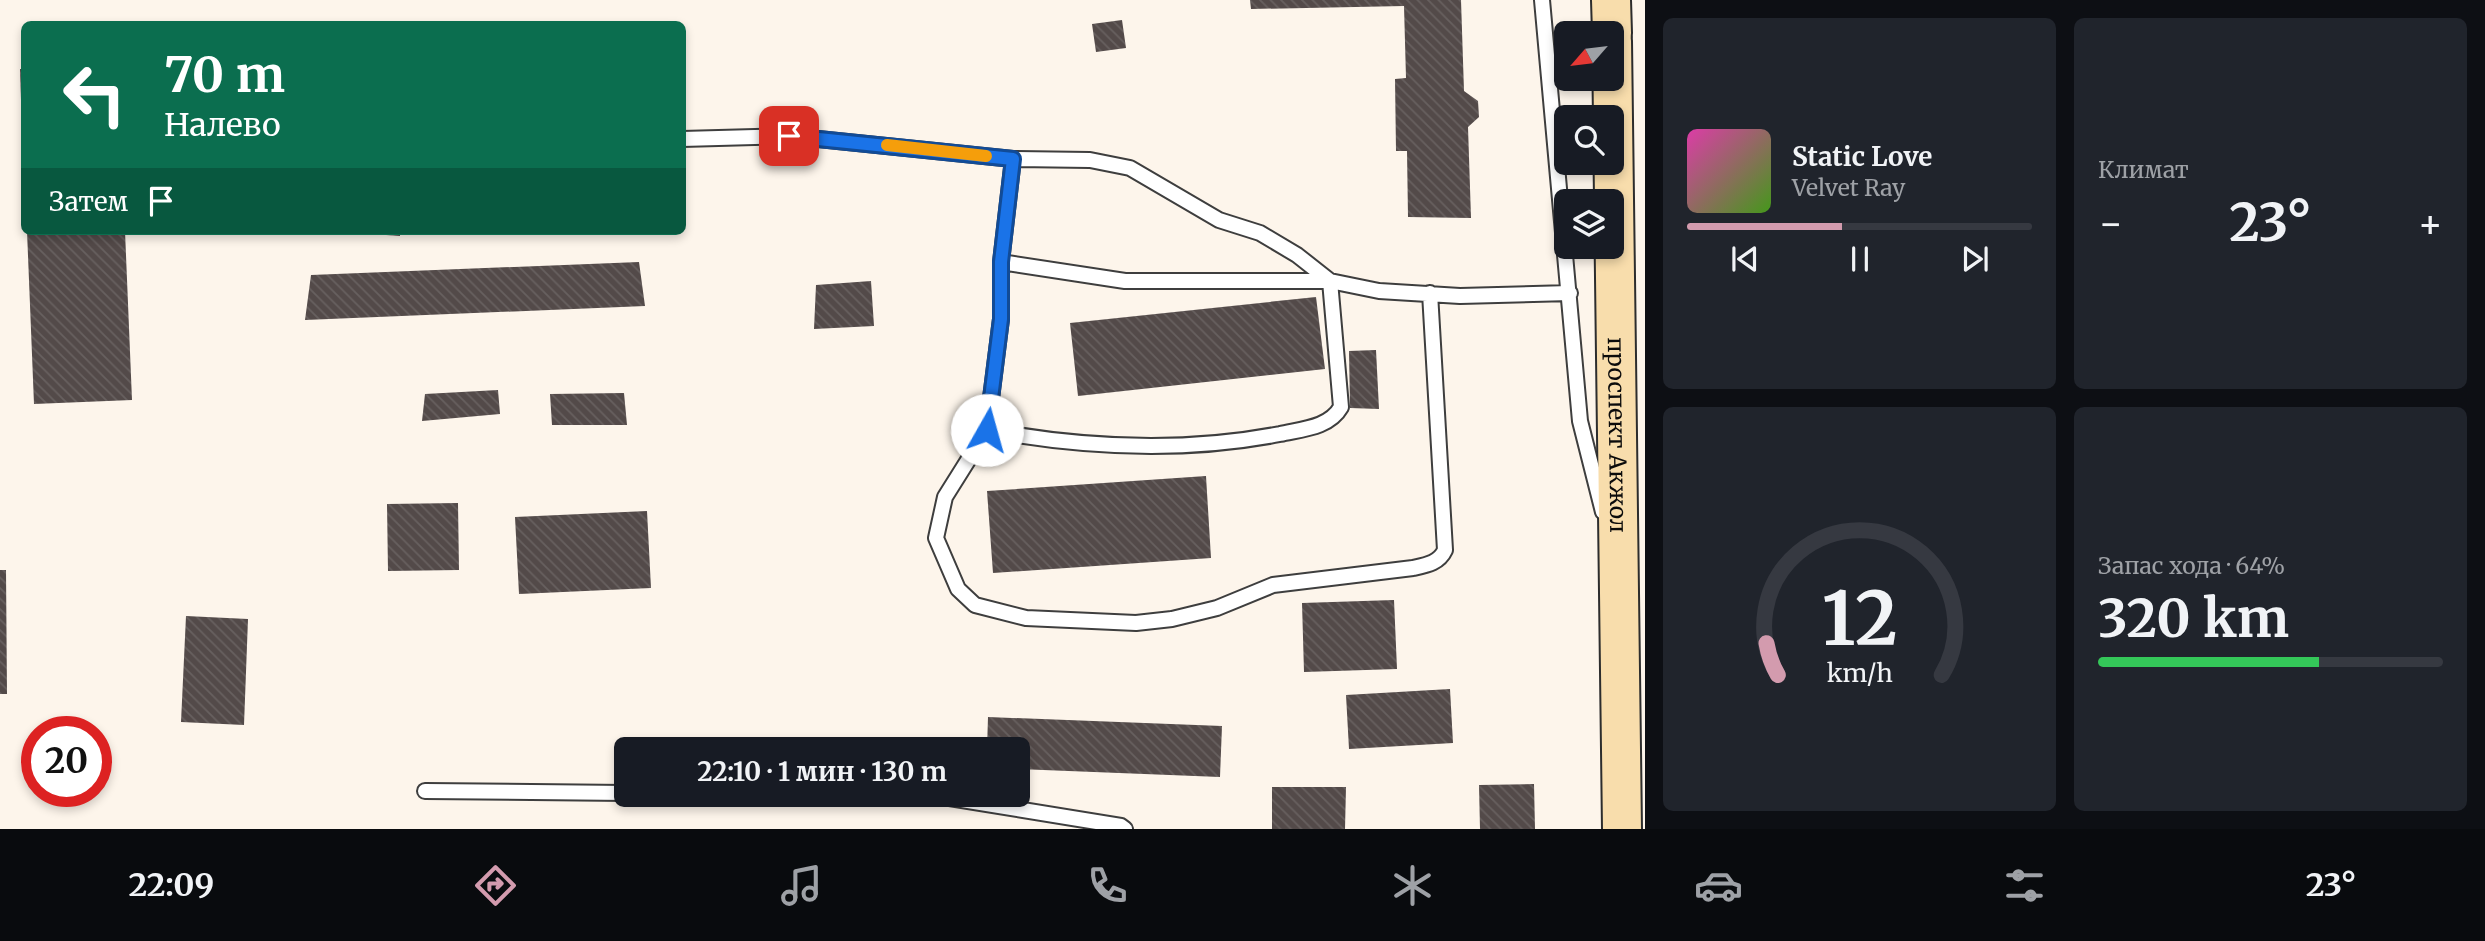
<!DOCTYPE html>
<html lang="ru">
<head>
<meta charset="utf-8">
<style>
	:root { --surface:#171b24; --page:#20242c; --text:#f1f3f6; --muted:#9ea1a6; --line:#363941; --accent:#d39bae }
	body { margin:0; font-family:Merriweather,serif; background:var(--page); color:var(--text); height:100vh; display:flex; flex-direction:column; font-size:26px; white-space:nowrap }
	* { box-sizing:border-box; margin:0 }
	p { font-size:23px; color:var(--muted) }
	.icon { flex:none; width:38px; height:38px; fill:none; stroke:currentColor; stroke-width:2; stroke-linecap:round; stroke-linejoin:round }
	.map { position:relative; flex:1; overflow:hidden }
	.details { display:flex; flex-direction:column; gap:18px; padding:18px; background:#0d0f14; width:840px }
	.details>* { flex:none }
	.guide { position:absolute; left:21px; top:21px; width:665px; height:214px; border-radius:10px; box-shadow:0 4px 10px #0003; background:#0b6e4f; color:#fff; overflow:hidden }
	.needle { width:46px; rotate:242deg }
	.controls { position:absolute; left:1554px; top:21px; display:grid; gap:14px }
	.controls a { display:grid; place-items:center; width:70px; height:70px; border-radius:10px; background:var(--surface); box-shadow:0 4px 10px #0003; font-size:35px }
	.speed { position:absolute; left:21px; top:716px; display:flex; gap:14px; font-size:35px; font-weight:700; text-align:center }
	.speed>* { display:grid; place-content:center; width:91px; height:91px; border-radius:50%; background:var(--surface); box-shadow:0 4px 10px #0003; line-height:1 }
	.speed .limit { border:10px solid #d22; background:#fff; color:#111 }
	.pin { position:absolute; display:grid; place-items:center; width:60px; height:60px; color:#fff; margin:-30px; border-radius:14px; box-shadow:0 4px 10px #0006 }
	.me { position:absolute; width:77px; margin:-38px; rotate:7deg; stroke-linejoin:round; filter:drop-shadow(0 0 5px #0008) }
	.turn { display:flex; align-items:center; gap:24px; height:147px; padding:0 28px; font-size:32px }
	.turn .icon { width:91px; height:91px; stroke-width:2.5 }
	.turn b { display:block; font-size:49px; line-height:60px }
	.then { display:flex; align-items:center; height:66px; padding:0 28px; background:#0003; gap:14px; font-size:26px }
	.big { font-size:52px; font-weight:700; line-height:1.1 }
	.details .card { flex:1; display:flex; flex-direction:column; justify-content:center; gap:10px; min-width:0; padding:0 24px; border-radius:10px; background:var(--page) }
	.details .dial { align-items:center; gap:0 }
	.dial svg { height:182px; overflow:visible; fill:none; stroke:var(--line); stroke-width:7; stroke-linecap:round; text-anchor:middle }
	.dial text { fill:var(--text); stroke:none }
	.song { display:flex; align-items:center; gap:21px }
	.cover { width:84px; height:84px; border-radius:10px; background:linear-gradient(135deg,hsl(320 70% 55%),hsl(100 70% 35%)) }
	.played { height:7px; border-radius:4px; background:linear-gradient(90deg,var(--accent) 45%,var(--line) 45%) }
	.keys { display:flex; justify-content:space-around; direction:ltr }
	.heat { display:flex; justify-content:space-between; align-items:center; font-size:38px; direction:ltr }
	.charge { height:10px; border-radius:5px; background:linear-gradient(90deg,#34c759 64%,var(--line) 0) }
	.details .tiles { flex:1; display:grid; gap:18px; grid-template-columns:repeat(2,1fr) }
	.trip { position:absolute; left:614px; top:737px; width:416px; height:70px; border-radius:10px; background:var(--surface); box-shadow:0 4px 10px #0003; font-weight:700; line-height:70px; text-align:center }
	.tabs { display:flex; height:112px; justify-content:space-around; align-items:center; background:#090b0e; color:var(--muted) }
	.tabs .icon { width:49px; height:49px }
	.tabs .on { color:var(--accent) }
	.tabs b { font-size:32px; color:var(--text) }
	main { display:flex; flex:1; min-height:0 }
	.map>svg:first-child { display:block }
	.building { fill:url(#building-back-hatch) }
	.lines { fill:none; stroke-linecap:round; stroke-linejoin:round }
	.lane-casing { stroke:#3e3e3e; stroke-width:18 }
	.secondary-casing { stroke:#2d2d2d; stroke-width:42 }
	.lane { stroke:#fff; stroke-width:14 }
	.secondary { stroke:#f8ddac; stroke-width:38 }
	.route-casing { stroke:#114b97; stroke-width:18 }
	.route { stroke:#1a73e8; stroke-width:12 }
	.slow { stroke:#f59e0b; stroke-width:12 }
	.labels { text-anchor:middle; stroke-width:7; stroke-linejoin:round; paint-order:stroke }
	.street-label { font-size:23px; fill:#0b0b0b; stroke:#fff }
</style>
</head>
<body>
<main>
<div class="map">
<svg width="1645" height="829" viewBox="0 0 1645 829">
	<defs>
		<pattern id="building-back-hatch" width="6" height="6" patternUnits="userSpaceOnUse" patternTransform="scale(1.75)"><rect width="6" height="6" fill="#534a49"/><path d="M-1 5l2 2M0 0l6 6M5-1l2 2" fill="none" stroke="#67605f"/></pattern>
	</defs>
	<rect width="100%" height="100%" fill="#fdf5eb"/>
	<path class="building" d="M1250 0H1461L1464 91 1478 101 1479 117 1468 127 1471 218 1408 217 1407 151H1396L1395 79 1406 78 1404 6 1251 9Z
		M1122 20 1126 48 1096 52 1092 24Z
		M20 69H24V131H22Z
		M27 231H125L132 400 34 404Z
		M358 231H400V236L358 233Z
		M639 262 645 306 305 320 311 275Z
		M871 281 874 326 814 329 816 285Z
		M1316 297 1325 369 1078 396 1070 323Z
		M1376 350 1379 409 1350 408 1349 351Z
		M498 390 500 414 422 421 425 394Z
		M624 393 627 425H552L550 394Z
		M1206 476 1211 558 993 573 987 491Z
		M458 503 459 570 388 571 387 504Z
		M647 511 651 588 519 594 515 517Z
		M0 570H6L7 694H0Z
		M1394 600 1397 669 1304 672 1302 603Z
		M186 616 248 619 244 725 181 722Z
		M1450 689 1453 743 1349 749 1346 695Z
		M988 717 1222 726 1220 777 1018 769V749H987Z
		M1534 784 1535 829H1480L1479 785Z
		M1272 787H1346L1345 829H1272Z"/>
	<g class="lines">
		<g class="lane-casing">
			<path id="lane" d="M1542 0 1580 421 1603 512
				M682 139 789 136 1013 159 1090 160 1130 168 1219 220 1260 233 1297 255 1330 281 1379 291 1460 296 1570 293
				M1013 159 1001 262V319L987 430 945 497 936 538 958 589 975 605 1026 618 1136 623 1172 619 1217 608 1273 585 1413 568C1427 565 1439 563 1445 550L1430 293
				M987 430C1084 448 1183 453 1280 434 1302 429 1329 428 1341 407L1330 281H1125L1001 262
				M425 791 626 793
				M814 794 931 795 1121 826 1125 829"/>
		</g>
		<g class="secondary-casing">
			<g id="secondary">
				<path d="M1611 0 1612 33"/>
				<path id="s1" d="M1612 41 1622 829"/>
			</g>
		</g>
		<use href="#lane" class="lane"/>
		<use href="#secondary" class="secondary"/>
	</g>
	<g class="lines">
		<g class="route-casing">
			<path id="route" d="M789 136 1013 159 1001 262V319L987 430"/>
		</g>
		<use href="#route" class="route"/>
		<path class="slow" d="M887 145 986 156"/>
	</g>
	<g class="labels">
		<g class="street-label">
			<text dy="8" stroke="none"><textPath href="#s1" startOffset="394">проспект Акжол</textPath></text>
		</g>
	</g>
</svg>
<div class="controls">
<a><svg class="needle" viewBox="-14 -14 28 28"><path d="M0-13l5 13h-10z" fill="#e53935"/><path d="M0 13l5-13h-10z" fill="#9ea1a6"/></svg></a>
<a><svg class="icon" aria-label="search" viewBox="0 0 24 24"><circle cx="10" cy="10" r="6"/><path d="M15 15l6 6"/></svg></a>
<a><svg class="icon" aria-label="layers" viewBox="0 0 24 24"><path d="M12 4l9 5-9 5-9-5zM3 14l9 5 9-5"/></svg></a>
</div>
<div class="speed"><div class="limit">20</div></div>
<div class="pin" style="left:789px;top:136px;background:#d93025"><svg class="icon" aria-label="arrive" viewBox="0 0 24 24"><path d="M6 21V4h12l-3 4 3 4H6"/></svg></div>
<svg class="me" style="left:987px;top:430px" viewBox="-20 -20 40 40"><circle r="19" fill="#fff"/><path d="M0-13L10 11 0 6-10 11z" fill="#1a73e8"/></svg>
<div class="trip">22:10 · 1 мин · 130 m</div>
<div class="guide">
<div class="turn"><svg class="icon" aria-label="left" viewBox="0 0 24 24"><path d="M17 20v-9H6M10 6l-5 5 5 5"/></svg><div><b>70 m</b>Налево</div></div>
<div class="then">Затем<svg class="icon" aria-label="arrive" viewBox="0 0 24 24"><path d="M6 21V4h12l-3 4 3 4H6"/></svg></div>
</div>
</div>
<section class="details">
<div class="tiles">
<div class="card">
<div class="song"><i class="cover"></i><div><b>Static Love</b><p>Velvet Ray</p></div></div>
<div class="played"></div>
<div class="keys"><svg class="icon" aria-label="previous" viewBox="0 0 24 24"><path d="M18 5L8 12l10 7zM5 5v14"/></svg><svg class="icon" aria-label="pause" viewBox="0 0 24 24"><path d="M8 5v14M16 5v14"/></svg><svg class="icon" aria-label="next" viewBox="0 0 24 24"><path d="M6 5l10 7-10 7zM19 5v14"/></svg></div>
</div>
<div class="card"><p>Климат</p>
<div class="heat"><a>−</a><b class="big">23°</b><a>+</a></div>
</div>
<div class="card dial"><svg viewBox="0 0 100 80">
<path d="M14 69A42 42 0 1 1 86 69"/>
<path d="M14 69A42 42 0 0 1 9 55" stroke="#d39bae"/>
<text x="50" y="56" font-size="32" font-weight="700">12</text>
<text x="50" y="72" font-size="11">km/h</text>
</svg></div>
<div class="card"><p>Запас хода · 64%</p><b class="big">320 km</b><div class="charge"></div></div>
</div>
</section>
</main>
<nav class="tabs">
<b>22:09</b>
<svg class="icon on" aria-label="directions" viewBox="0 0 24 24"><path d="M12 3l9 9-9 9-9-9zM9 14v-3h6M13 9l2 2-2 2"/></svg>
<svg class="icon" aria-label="music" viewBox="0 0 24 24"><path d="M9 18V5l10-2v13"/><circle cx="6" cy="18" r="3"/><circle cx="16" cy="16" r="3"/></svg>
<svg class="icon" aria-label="phone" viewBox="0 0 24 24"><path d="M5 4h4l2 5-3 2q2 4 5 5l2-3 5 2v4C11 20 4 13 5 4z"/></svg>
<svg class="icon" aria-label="climate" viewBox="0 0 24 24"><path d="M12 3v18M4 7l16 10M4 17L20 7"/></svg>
<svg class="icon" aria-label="car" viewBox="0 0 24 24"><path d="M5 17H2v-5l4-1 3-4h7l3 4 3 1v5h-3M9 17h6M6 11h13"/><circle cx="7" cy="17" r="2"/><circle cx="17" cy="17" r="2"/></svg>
<svg class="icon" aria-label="filters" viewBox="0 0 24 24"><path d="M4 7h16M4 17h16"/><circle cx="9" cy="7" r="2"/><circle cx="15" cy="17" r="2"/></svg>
<b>23°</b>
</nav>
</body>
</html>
